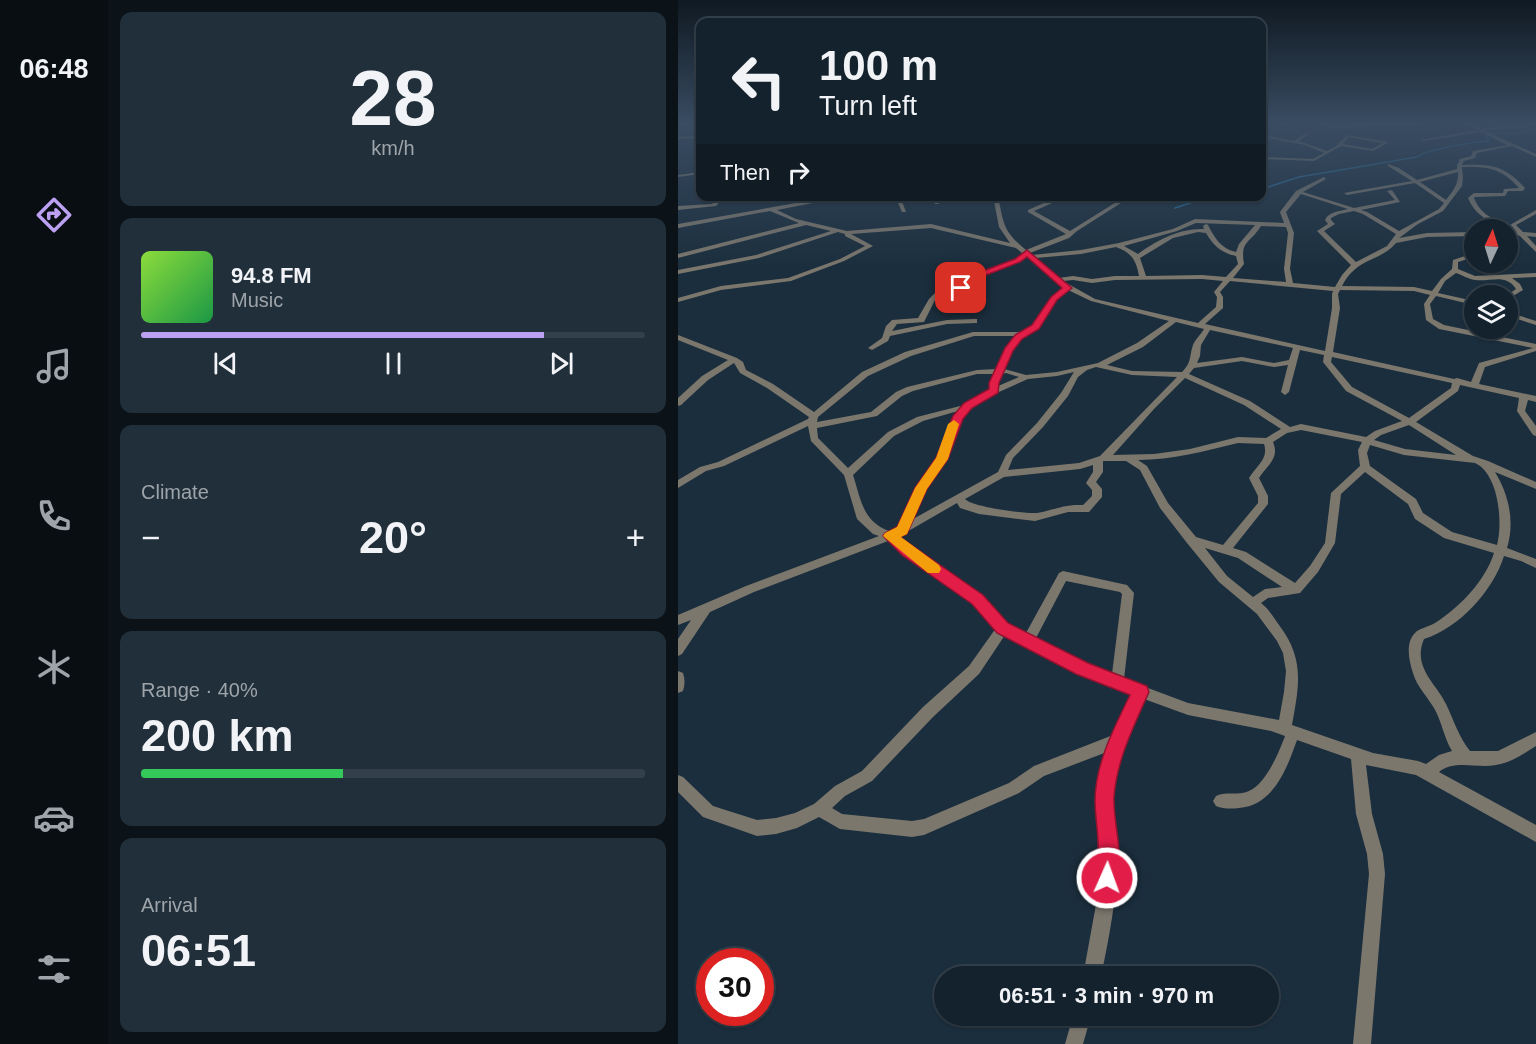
<!DOCTYPE html>
<html lang="en">
<head>
<meta charset="utf-8">
<style>
	:root { --surface:#14222e; --page:#212f3a; --text:#f1f3f6; --muted:#9da4aa; --line:#333f4a; --accent:#bca0f2 }
	body { margin:0; font-family:Helvetica,sans-serif; background:var(--page); color:var(--text); height:100vh; display:flex; flex-direction:column; font-size:22px; white-space:nowrap }
	* { box-sizing:border-box; margin:0 }
	p { font-size:20px; color:var(--muted) }
	.icon { flex:none; width:33px; height:33px; fill:none; stroke:currentColor; stroke-width:2; stroke-linecap:round; stroke-linejoin:round }
	.map { position:relative; flex:1; overflow:hidden }
	.details { display:flex; flex-direction:column; gap:12px; padding:12px; background:#0b1319; width:570px }
	.details>* { flex:none }
	.hud { position:absolute; left:18px; top:18px; width:570px; height:183px; border-radius:12px; box-shadow:0 2px 4px #0004,0 0 0 2px var(--line); background:#14222e; color:var(--text); overflow:hidden }
	.needle { width:39px; rotate:4deg }
	.fabs { position:absolute; left:786px; top:219px; display:grid; gap:12px }
	.fabs a { display:grid; place-items:center; width:54px; height:54px; border-radius:50%; background:var(--surface); box-shadow:0 2px 4px #0004,0 0 0 2px var(--line); font-size:30px }
	.speed { position:absolute; left:18px; top:948px; display:flex; gap:12px; font-size:30px; font-weight:700; text-align:center }
	.speed>* { display:grid; place-content:center; width:78px; height:78px; border-radius:50%; background:var(--surface); box-shadow:0 2px 4px #0004,0 0 0 2px var(--line); line-height:1 }
	.speed .limit { border:9px solid #d22; background:#fff; color:#111 }
	.pin { position:absolute; display:grid; place-items:center; width:51px; height:51px; color:#fff; margin:-26px; border-radius:12px; box-shadow:0 3px 9px #0006 }
	.me { position:absolute; width:66px; margin:-33px; rotate:2deg; stroke-linejoin:round; filter:drop-shadow(0 0 4px #0008) }
	.turn { display:flex; align-items:center; gap:21px; height:126px; padding:0 24px; font-size:27px }
	.turn .icon { width:78px; height:78px; stroke-width:2.5 }
	.turn b { display:block; font-size:42px; line-height:51px }
	.then { display:flex; align-items:center; height:57px; padding:0 24px; background:#0003; gap:12px; font-size:22px }
	.big { font-size:45px; font-weight:600; line-height:1.1 }
	.details .card { flex:1; display:flex; flex-direction:column; justify-content:center; gap:9px; min-width:0; padding:0 21px; border-radius:12px; background:var(--page) }
	.details .dial { align-items:center; gap:0 }
	.dial b { font-size:78px; line-height:1 }
	.song { display:flex; align-items:center; gap:18px }
	.cover { width:72px; height:72px; border-radius:9px; background:linear-gradient(135deg,hsl(90 70% 55%),hsl(140 70% 35%)) }
	.played { height:6px; border-radius:3px; background:linear-gradient(90deg,var(--accent) 80%,var(--line) 80%) }
	.keys { display:flex; justify-content:space-around; direction:ltr }
	.heat { display:flex; justify-content:space-between; align-items:center; font-size:33px; direction:ltr }
	.charge { height:9px; border-radius:4px; background:linear-gradient(90deg,#34c759 40%,var(--line) 0) }
	.trip { position:absolute; left:256px; top:966px; width:345px; height:60px; border-radius:30px; background:var(--surface); box-shadow:0 2px 4px #0004,0 0 0 2px var(--line); font-weight:600; line-height:60px; text-align:center }
	main { display:flex; flex:1; min-height:0 }
	.tabs { display:flex; flex-direction:column; width:108px; justify-content:space-around; align-items:center; background:#080e12; color:var(--muted) }
	.tabs .icon { width:42px; height:42px }
	.tabs .current { color:var(--accent) }
	.tabs b { font-size:27px; color:var(--text) }
	.map>svg:first-child { display:block }
	.lines { fill:none; stroke-linecap:round; stroke-linejoin:round }
	.stream { stroke:#276a96; stroke-width:1.5 }
	.minor { fill:#7c776d; fill-rule:evenodd }
	.route { fill:#e11d48; stroke:#92132f; stroke-width:1.5 }
	.slow { fill:#f59e0b }
</style>
</head>
<body>
<main>
<nav class="tabs">
<b>06:48</b>
<svg class="icon current" aria-label="directions" viewBox="0 0 24 24"><path d="M12 3l9 9-9 9-9-9zM9 14v-3h6M13 9l2 2-2 2"/></svg>
<svg class="icon" aria-label="music" viewBox="0 0 24 24"><path d="M9 18V5l10-2v13"/><circle cx="6" cy="18" r="3"/><circle cx="16" cy="16" r="3"/></svg>
<svg class="icon" aria-label="phone" viewBox="0 0 24 24"><path d="M5 4h4l2 5-3 2q2 4 5 5l2-3 5 2v4C11 20 4 13 5 4z"/></svg>
<svg class="icon" aria-label="climate" viewBox="0 0 24 24"><path d="M12 3v18M4 7l16 10M4 17L20 7"/></svg>
<svg class="icon" aria-label="car" viewBox="0 0 24 24"><path d="M5 17H2v-5l4-1 3-4h7l3 4 3 1v5h-3M9 17h6M6 11h13"/><circle cx="7" cy="17" r="2"/><circle cx="17" cy="17" r="2"/></svg>
<svg class="icon" aria-label="filters" viewBox="0 0 24 24"><path d="M4 7h16M4 17h16"/><circle cx="9" cy="7" r="2"/><circle cx="15" cy="17" r="2"/></svg>
</nav>
<section class="details">
<div class="card dial"><b>28</b><p>km/h</p></div>
<div class="card">
<div class="song"><i class="cover"></i><div><b>94.8 FM</b><p>Music</p></div></div>
<div class="played"></div>
<div class="keys"><svg class="icon" aria-label="previous" viewBox="0 0 24 24"><path d="M18 5L8 12l10 7zM5 5v14"/></svg><svg class="icon" aria-label="pause" viewBox="0 0 24 24"><path d="M8 5v14M16 5v14"/></svg><svg class="icon" aria-label="next" viewBox="0 0 24 24"><path d="M6 5l10 7-10 7zM19 5v14"/></svg></div>
</div>
<div class="card"><p>Climate</p>
<div class="heat"><a>−</a><b class="big">20°</b><a>+</a></div>
</div>
<div class="card"><p>Range · 40%</p><b class="big">200 km</b><div class="charge"></div></div>
<div class="card"><p>Arrival</p><b class="big">06:51</b></div>
</section>
<div class="map">
<svg width="858" height="1044" viewBox="0 0 858 1044">
	<rect width="100%" height="100%" fill="#1b2e3d"/>
	<g class="lines">
		<path class="stream" d="M584 189 621 177 739 157C749 149 796 142 811 141L808 133 835 134 858 130
			M497 208 524 199 551 196"/>
		<path class="minor" d="M603 122H608L601 126Z
			M647 122H651L650 125 652 126 712 122 726 125 753 122 726 127 719 125 651 128 646 125Z
			M782 122H788L803 129 805 128 849 126 854 122H858L850 128 805 130 858 154V157L834 146 799 153 797 158 786 161 784 165C814 164 826 165 847 188L845 191H830L827 196 797 197 796 198C803 215 816 220 832 225L858 210V214L838 225 845 232 858 233V237L849 236 858 246V252L842 236 839 235 836 229C816 226 798 217 790 198L796 193H825L826 189 841 188C822 167 810 167 784 167L785 178 784 186 765 211 740 224 721 238 749 233 796 232V236L749 237 718 243C702 262 679 257 664 286L736 287 754 291 763 279 774 269 775 260 790 255 786 251 787 250 796 247V251L793 252 796 257 780 262V269L797 276 858 273V277L834 278 842 284 845 290 830 299V296H828L838 289C828 273 813 282 797 280 790 279 784 275 778 273L767 281 760 293 796 301V305L758 296 752 304 755 319 766 325 858 344V351L807 367 801 384 858 396V402L850 400 847 411 858 426V436L855 435 839 411 841 398 782 385 780 391 738 422 795 456 810 461 858 482V489L817 472C831 495 837 522 829 548L858 559V568L843 561 826 556C815 591 781 628 746 639 734 667 758 683 768 704 776 721 781 737 792 751H820L858 732V746C845 754 832 763 818 765 799 769 777 759 761 772L858 825V842L738 775 688 765 694 814 705 854 707 874 693 1044H675L691 874 689 854 678 814 673 759 619 740C609 768 596 805 561 808 553 809 545 809 538 806L535 801 538 796C548 791 560 796 571 791 588 784 601 752 607 736L593 731 510 715 466 699C454 725 441 751 436 780 432 807 439 832 439 858 439 898 431 938 423 976H405L421 888 423 849 420 791 429 752 366 776 341 793 246 835 234 837 162 829 141 817 119 828 98 834 79 836 25 817 0 792V775L5 777 35 806 79 820 98 818 117 813 136 804 157 786 184 771 245 707 291 666 318 628 296 602 225 554 210 541 76 592 32 612 4 654 0 656V639L13 620 0 625V615L68 586 201 536 195 534 179 519 166 475 133 441 130 426 46 466 28 471 0 488V480L22 467 40 462 130 419 131 417 89 388 62 373 56 363 30 380 3 405 0 406V398L24 376 50 360 0 340V335L59 358 65 362 68 370 95 384 136 412 184 372 227 352 295 332H344L354 325 374 297 385 288 348 256 342 261 302 277 282 291 261 296 257 300 246 322 219 324 214 331 269 320 296 319H299V323L269 324 212 336 210 341 194 350 190 348 204 338 208 326 214 320 240 318 251 299 257 293 278 288 298 275 338 259 344 253 338 248 253 228 173 234 195 246 166 261 113 281 43 290 0 302V298L43 286 110 278 162 259 187 246 167 236V234L160 232 81 258 0 274V270L78 255 153 231 128 225 0 258V254L121 223 92 211 0 228V224L157 196H171L99 210 118 219 169 231 253 224 332 243 321 227 315 196H320C326 225 325 231 348 250L388 234 350 212V210L375 199H379V201L356 211 392 231 448 196H454L399 231 391 238 352 253 354 255 403 250 441 243 495 229 517 219 606 223 602 212 618 191 646 177 648 179 625 192 676 208 717 200 709 191 714 190 722 202 683 210 689 212 721 231 761 209 766 203 737 183 669 195 666 193 734 181 710 166V164L721 168 739 180 779 169V165L782 159 793 156 795 151 829 145 803 132 745 141 743 140 799 130ZM780 172C781 184 775 191 768 200L742 182ZM623 194 670 209C662 211 650 212 647 220L650 224 639 231 673 265 664 275 657 287 615 283 612 269 616 233 608 212ZM676 211 685 214 718 234 709 246 678 262 646 231 657 224 653 220V218L661 214ZM518 223 577 225 561 244 558 252C543 249 536 237 530 225L528 224 525 226 526 229C502 228 479 240 460 254L446 246 499 231ZM583 226 608 227 610 233 606 269 608 282 555 278 566 264C562 240 572 244 583 226ZM520 232 528 233C535 245 543 253 558 256L560 264 548 277 524 275 468 276 462 258 495 238ZM438 247C454 253 458 260 461 276H437L414 279 395 276 381 278 358 258 403 254ZM524 279 545 281 536 292 539 297 538 307 520 323 417 299 385 281 395 280 414 283 437 280ZM552 281 655 291 654 294V308L647 351 527 324 545 308V297L542 292ZM390 290 413 301 491 321 459 343 420 363 379 372 348 375 326 369 334 351 344 339 360 329 379 299ZM662 290 736 291 752 295 746 304 748 320 761 329 855 348 801 363 793 382 779 378 776 379 655 352 662 308 660 294ZM498 322 526 329C523 334 517 340 515 345 511 357 514 362 504 372L454 371 429 365 465 347ZM532 330 615 348 611 360 596 363 564 357 519 363 522 356 523 345ZM296 336H338L326 350 318 369 299 370 229 387 218 392 193 412 139 422 140 417 190 376 233 356ZM622 350 646 355 645 362 668 391 724 421 697 431 688 437 623 424 612 427 572 401 511 374 516 368 564 361 596 367 610 365 603 392 607 395 611 392ZM654 357 774 383 773 388 731 418 674 387 653 362ZM418 367 454 375 499 377 422 456 401 463 330 470 335 458 365 427 390 396 400 377 409 370ZM396 372 383 393 359 423 328 455 320 472 235 519 248 489 268 459 279 426 287 414 312 396 350 379 379 376ZM328 373 341 377 320 386 324 374ZM299 374H316L312 383V390L290 404 239 417 210 432 170 468 140 438 139 428 199 416 224 396 235 391ZM507 378 566 405 603 429 588 438 560 437 512 449 476 454 435 455 476 409ZM280 411 271 426 258 459 238 488 221 526 211 531C184 521 183 499 175 475L216 436 245 421ZM731 425 778 455 727 449 696 440 703 435ZM623 430 684 442 680 450 682 466 653 493 647 543 632 566 617 583 568 552 555 548 590 504V496L581 478C589 465 602 459 595 442L609 433ZM560 443 586 444C591 459 578 466 571 478L580 496V503L545 545 518 537 490 503 469 466 460 460C494 460 527 451 560 443ZM692 445 726 455 797 463C821 474 825 523 819 545L774 532 745 513 738 499 692 466 689 453ZM425 461H448L462 470 482 508 509 543 541 582 579 614 599 641 605 653 608 671 606 692 601 720 510 703 446 679 456 593 449 585 385 571 381 573 348 633 329 624 304 596 233 548 220 537 279 503 282 508 301 514 357 521 390 512H411L424 497V489L418 482 425 472ZM415 465V472L408 483 414 490V496L405 505C385 504 377 510 359 513 348 514 294 507 287 499L326 477 402 469ZM687 472 730 504 737 519 766 538 816 553C807 581 782 607 757 623 751 627 741 628 737 633 727 643 731 661 735 673 739 687 749 696 756 708 764 722 766 738 774 751L761 755 748 764 740 761 695 753 614 725C621 686 627 659 601 625 596 618 591 609 583 603L590 598 622 593 640 572 657 543 663 494ZM527 548 560 558 604 587 587 589 575 597 549 576ZM388 581 442 592 444 594 434 674 358 638ZM327 635 417 680 455 694 435 735 356 766 331 783 246 819 234 821 164 814 154 808 167 796 194 781 255 717 301 674Z
			M0 123 18 124 20 125 17 129 15 128 16 126 0 125Z
			M629 132 630 134 621 141 649 151 658 146 669 135 711 142 695 151 663 146 636 161 584 159V157L635 159 646 153 627 145 584 137V135L616 141ZM670 137 705 143 694 149 665 144Z
			M22 136V138L0 139V137Z
			M20 152H22V155L20 158H16Z
			M584 169 590 174 584 178Z
			M22 172V174L0 177V175Z
			M42 196H47L38 206 0 210V206L34 204Z
			M96 196H102V197L99 199Z
			M217 196H222L228 212H224Z
			M253 196H258L261 204H257Z
			M830 312 858 321V325L830 316Z
			M0 671 5 673C7 679 7 685 5 691L0 693Z
			M395 1016H413L405 1044H387Z"/>
	</g>
	<linearGradient id="sky" x2="0" y2="1"><stop stop-color="#0f1922"/><stop offset="0.46" stop-color="#394c62"/><stop offset="1" stop-color="#394c62" stop-opacity="0"/></linearGradient>
	<rect width="858" height="268" fill="url(#sky)"/>
	<path class="route" d="M349 250 394 288 379 300 361 329 344 339 335 351 321 383 320 393 294 408 285 419 270 459 249 489 229 534 222 537 305 595 330 623 410 663 469 686 471 692C456 726 439 759 436 797 435 826 448 858 437 885L429 888 422 885C416 872 421 858 420 844 420 830 417 816 417 801 417 764 436 728 452 695L398 674 319 633 294 604 224 555 205 536 207 533 219 527 237 488 258 458 275 416 286 403 311 389V383L327 348 337 335 354 325 373 297 384 288 349 257 342 262 303 277 286 290 279 288 297 274 337 259Z"/>
	<path class="slow" d="M276 420 281 424 270 459 249 489 229 534 223 537 261 565 263 569 261 573H250L205 536 207 533 219 527 237 488 258 458 270 424Z"/>
</svg>
<div class="fabs">
<a><svg class="needle" viewBox="-14 -14 28 28"><path d="M0-13l5 13h-10z" fill="#e53935"/><path d="M0 13l5-13h-10z" fill="#9da4aa"/></svg></a>
<a><svg class="icon" aria-label="layers" viewBox="0 0 24 24"><path d="M12 4l9 5-9 5-9-5zM3 14l9 5 9-5"/></svg></a>
</div>
<div class="speed"><div class="limit">30</div></div>
<div class="pin" style="left:283px;top:288px;background:#d93025"><svg class="icon" aria-label="arrive" viewBox="0 0 24 24"><path d="M6 21V4h12l-3 4 3 4H6"/></svg></div>
<svg class="me" style="left:429px;top:878px" viewBox="-20 -20 40 40"><circle r="17" fill="#e11d48" stroke="#fff" stroke-width="3"/><path d="M0-11L8 9 0 5-8 9z" fill="#fff"/></svg>
<div class="trip">06:51 · 3 min · 970 m</div>
<div class="hud">
<div class="turn"><svg class="icon" aria-label="left" viewBox="0 0 24 24"><path d="M17 20v-9H6M10 6l-5 5 5 5"/></svg><div><b>100 m</b>Turn left</div></div>
<div class="then">Then<svg class="icon" aria-label="right" viewBox="0 0 24 24"><path d="M7 20v-9h11M14 6l5 5-5 5"/></svg></div>
</div>
</div>
</main>
</body>
</html>
